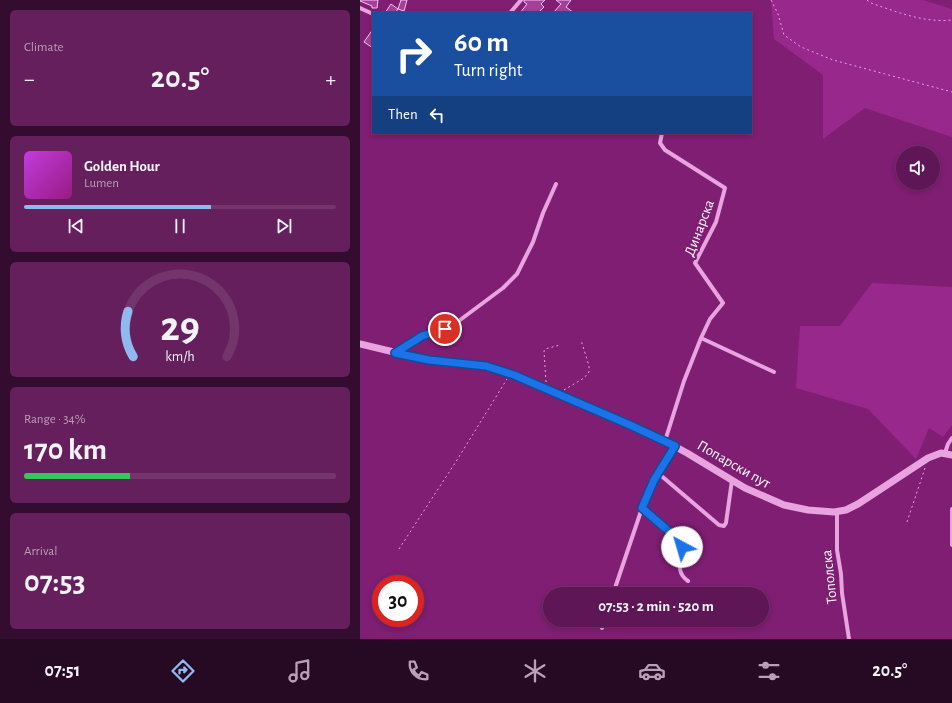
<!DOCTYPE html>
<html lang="en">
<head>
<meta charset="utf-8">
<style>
	:root { --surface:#5f1656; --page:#651f5c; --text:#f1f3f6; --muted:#ba9fb9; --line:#73356c; --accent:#90b9f0 }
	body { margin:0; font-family:"Alegreya Sans",sans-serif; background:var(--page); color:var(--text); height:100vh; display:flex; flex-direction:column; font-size:15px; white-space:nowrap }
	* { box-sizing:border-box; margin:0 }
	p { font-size:13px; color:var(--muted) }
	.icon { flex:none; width:22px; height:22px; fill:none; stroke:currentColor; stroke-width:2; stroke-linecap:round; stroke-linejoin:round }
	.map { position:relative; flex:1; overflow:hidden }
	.details { display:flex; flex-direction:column; gap:10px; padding:10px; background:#340c2f; width:360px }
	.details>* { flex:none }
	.top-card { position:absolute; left:12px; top:12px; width:380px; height:122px; border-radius:0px; box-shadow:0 2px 6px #0003,0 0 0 1px var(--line); background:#1a4fa0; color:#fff; overflow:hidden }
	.buttons { position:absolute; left:536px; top:146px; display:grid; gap:8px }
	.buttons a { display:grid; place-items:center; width:44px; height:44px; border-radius:50%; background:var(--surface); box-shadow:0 2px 6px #0003,0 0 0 1px var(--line); font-size:20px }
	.speed { position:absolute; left:12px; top:575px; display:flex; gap:8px; font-size:20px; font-weight:700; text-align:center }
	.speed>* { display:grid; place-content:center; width:52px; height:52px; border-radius:50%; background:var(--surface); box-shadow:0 2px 6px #0003,0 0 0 1px var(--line); line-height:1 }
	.speed .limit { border:6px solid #d22; background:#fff; color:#111 }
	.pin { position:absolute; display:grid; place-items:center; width:34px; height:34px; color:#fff; margin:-17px; border:2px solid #fff; border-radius:50%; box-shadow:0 1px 4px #0007 }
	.me { position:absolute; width:44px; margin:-22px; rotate:321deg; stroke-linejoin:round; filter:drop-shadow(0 0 3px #0008) }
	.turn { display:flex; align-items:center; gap:14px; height:84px; padding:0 16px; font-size:18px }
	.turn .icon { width:52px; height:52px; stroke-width:2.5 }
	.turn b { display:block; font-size:28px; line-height:34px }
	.then { display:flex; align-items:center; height:38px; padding:0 16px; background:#0003; gap:8px; font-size:15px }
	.big { font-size:30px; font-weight:600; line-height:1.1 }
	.details .tile { flex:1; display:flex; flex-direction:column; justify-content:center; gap:6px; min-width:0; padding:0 14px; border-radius:6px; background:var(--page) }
	.details .dial { align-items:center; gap:0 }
	.dial svg { height:104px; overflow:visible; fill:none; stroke:var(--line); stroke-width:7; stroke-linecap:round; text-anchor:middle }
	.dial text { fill:var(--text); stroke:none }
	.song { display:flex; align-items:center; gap:12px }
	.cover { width:48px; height:48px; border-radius:6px; background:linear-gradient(135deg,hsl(290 70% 55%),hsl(310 70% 35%)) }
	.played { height:4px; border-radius:2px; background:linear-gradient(90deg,var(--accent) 60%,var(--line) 60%) }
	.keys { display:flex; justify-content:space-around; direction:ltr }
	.heat { display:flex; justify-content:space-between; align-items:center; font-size:22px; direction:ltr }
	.charge { height:6px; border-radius:3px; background:linear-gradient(90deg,#34c759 34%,var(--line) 0) }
	.trip { position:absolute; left:183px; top:587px; width:226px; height:40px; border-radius:20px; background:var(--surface); box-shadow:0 2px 6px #0003,0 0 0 1px var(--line); font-weight:600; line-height:40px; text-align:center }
	.menu { display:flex; height:64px; justify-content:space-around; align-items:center; background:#260922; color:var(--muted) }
	.menu .icon { width:28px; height:28px }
	.menu .active { color:var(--accent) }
	.menu b { font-size:18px; color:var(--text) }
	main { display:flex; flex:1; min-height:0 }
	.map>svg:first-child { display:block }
	.green { fill:#98288b }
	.building { fill:#a53f99; stroke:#f6c6f1 }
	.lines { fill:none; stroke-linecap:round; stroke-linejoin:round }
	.path { stroke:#e8a3e0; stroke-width:1; stroke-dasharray:2 3; stroke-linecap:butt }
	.minor { stroke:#e8a3e0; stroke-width:4 }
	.tertiary { stroke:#e8a3e0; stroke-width:7 }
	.route-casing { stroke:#114b97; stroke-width:10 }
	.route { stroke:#1a73e8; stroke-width:7 }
	.labels { text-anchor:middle; stroke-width:4; stroke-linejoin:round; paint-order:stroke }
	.street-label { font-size:15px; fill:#fff; stroke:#7f1e73 }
</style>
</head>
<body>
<main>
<section class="details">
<div class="tile"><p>Climate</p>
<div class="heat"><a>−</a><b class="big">20.5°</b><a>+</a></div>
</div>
<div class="tile">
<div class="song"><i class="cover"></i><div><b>Golden Hour</b><p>Lumen</p></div></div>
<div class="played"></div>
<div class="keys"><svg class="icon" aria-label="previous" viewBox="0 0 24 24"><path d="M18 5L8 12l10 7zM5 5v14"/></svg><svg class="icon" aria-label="pause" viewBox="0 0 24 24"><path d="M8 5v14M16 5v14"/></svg><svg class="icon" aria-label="next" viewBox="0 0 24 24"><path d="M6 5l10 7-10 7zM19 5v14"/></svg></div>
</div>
<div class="tile dial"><svg viewBox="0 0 100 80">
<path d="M14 69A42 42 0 1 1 86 69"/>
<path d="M14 69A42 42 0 0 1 10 34" stroke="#90b9f0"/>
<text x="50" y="56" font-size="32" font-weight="700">29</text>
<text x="50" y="72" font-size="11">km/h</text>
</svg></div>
<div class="tile"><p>Range · 34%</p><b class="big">170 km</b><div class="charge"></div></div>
<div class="tile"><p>Arrival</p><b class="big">07:53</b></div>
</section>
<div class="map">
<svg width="592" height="639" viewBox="0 0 592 639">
	<rect width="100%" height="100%" fill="#7f1e73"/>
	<path class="green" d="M411 0H563L592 9V137L505 108 463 139V75L414 39Z
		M512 283 592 287V425L583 437 569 428 556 459 508 409 436 388 440 326H480Z"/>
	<path class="building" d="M0 0H18L17 8H12V6L0 1Z
		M41 0H47L44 11 38 9Z
		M164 0H185L181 4 184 7 178 13H160L167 4 164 2Z
		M196 0H211L206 7 214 13H193L201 4Z
		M31 4 38 9 35 13H25Z
		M13 29V48L4 42Z"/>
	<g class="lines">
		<path class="path" d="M411 0 418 14 424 35 441 47 473 60 592 92
			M507 0 511 3C537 12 564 23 592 20
			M186 382 184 351 185 349 200 345
			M204 390 224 378 229 372V366L221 340
			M547 522 565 468
			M39 549 97 460 147 379"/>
		<path class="minor" d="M0 8 13 14
			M150 13 161 0
			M302 133 300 143 305 150 365 188 356 222 335 263 363 303 350 319 341 338 324 381 305 441
			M341 338 414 372
			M35 353 62 336 92 326 143 288 157 274 173 242 183 213 196 184
			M585 453 588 444 592 438
			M298 473 359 525 364 526 366 523 372 480
			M282 508 320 541C327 554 311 569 328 581
			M592 509V545
			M477 512V550L481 574 482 593 489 639
			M253 594 282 508 294 479 315 446
			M242 628 244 620"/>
		<path class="tertiary" d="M0 344 63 359 126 366 154 375 305 441 327 453 385 488 424 505 448 510 474 512 486 510 498 504 568 458 581 453 592 455"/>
	</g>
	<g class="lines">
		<g class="route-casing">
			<path id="route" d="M85 329 62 336 35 353 69 360 126 366 154 375 270 425 315 446 294 480 282 508 320 541 322 547"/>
		</g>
		<use href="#route" class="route"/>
	</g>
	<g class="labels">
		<g class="street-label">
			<text transform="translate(339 228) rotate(-69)" y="5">Динарска</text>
			<text transform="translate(374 464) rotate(30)" y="5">Попарски пут</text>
			<text transform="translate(469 577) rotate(-96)" y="5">Тополска</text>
		</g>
	</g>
</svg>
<div class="buttons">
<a><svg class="icon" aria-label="sound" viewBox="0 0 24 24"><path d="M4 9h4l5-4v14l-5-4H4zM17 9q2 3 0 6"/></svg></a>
</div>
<div class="speed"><div class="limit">30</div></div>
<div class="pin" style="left:85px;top:329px;background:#d93025"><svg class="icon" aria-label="arrive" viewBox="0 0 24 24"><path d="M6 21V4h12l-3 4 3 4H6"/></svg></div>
<svg class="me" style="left:322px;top:547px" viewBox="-20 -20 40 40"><circle r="19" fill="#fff"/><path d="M0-13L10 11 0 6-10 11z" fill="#1a73e8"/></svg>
<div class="trip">07:53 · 2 min · 520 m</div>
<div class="top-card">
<div class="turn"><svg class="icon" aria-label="right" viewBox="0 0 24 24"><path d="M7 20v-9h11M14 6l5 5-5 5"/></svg><div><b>60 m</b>Turn right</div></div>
<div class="then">Then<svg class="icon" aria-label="left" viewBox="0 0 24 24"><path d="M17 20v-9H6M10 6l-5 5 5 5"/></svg></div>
</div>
</div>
</main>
<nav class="menu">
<b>07:51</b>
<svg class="icon active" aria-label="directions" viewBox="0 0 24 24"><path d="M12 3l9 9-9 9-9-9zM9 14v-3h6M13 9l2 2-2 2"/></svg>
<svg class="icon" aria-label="music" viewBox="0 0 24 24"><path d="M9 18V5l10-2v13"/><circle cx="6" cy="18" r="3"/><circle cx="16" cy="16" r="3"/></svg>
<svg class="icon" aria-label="phone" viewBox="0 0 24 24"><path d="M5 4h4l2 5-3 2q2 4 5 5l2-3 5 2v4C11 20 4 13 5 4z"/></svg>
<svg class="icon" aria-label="climate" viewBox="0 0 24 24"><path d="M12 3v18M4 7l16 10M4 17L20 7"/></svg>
<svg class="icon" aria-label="car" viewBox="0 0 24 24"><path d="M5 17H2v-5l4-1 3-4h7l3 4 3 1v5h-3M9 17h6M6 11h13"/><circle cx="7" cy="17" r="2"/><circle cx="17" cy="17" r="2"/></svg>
<svg class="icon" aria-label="filters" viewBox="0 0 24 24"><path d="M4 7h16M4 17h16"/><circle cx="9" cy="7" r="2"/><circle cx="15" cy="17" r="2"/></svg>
<b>20.5°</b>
</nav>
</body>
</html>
